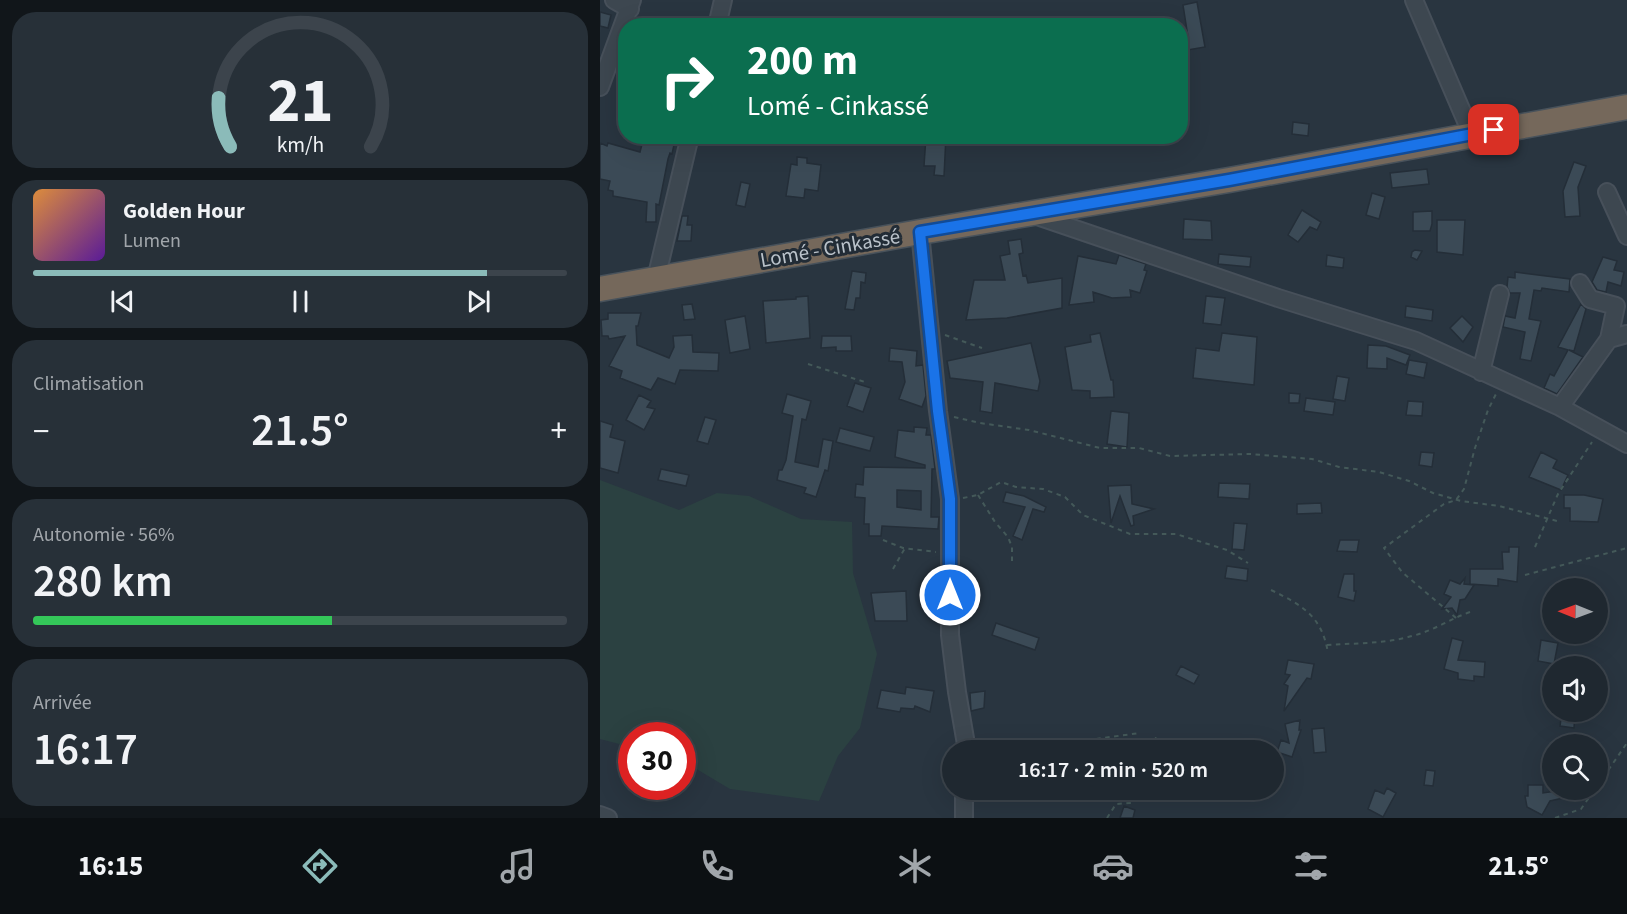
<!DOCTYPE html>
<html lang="fr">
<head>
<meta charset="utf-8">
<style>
	:root { --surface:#1f2830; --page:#273038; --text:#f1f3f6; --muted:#a1a6ab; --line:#3c444c; --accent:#8bbbb9 }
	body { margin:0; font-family:"Source Sans 3",sans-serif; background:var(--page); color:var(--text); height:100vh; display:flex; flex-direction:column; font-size:22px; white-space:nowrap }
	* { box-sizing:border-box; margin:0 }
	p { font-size:20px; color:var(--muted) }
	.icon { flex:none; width:33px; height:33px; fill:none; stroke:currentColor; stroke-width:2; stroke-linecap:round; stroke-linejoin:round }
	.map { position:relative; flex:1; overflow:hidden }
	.details { display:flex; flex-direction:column; gap:12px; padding:12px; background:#11161a; width:600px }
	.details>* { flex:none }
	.banner { position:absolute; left:18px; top:18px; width:570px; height:126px; border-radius:24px; box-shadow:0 6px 24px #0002,0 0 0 2px var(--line); background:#0b6e4f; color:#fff; overflow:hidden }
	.needle { width:39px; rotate:271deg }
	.fabs { position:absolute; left:942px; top:578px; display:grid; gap:12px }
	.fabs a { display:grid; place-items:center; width:66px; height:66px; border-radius:50%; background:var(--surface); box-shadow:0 6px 24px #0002,0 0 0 2px var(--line); font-size:30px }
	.speed { position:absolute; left:18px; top:722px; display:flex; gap:12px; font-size:30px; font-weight:700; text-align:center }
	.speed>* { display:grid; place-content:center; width:78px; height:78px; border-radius:50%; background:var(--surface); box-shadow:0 6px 24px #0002,0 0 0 2px var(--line); line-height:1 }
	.speed .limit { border:9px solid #d22; background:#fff; color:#111 }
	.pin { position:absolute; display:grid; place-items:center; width:51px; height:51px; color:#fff; margin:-26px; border-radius:12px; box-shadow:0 3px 9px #0006 }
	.me { position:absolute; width:66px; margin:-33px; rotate:0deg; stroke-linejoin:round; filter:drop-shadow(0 0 4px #0008) }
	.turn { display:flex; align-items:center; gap:21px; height:126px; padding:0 30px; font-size:27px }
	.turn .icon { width:78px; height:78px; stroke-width:2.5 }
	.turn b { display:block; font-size:42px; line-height:51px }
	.big { font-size:45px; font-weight:600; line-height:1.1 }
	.details .card { flex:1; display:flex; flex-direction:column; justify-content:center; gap:9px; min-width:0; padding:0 21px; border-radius:24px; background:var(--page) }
	.details .dial { align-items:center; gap:0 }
	.dial svg { height:156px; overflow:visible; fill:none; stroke:var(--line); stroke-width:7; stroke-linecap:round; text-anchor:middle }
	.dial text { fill:var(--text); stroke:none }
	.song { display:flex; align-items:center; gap:18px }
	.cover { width:72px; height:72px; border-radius:9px; background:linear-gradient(135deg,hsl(30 70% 55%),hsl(270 70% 35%)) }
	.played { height:6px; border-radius:3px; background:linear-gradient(90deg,var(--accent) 85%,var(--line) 85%) }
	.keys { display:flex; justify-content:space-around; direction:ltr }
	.heat { display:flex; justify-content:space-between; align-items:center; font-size:33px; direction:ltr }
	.charge { height:9px; border-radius:4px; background:linear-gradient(90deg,#34c759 56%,var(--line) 0) }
	.trip { position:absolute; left:342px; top:740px; width:342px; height:60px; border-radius:30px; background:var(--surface); box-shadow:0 6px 24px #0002,0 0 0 2px var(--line); font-weight:600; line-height:60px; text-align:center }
	.tab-bar { display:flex; height:96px; justify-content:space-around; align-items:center; background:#0c1013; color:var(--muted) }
	.tab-bar .icon { width:42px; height:42px }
	.tab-bar .current { color:var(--accent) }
	.tab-bar b { font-size:27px; color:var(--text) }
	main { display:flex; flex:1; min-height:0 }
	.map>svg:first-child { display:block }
	.green { fill:#2b4141 }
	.building { fill:#3b4a56; stroke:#242e38; stroke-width:1.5; fill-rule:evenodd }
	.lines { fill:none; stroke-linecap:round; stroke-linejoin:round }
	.minor-casing { stroke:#47505a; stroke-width:20 }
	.highway-casing { stroke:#48525b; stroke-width:27 }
	.path { stroke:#445959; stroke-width:2; stroke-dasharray:4.5 4.5; stroke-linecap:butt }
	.minor { stroke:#3d4750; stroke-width:16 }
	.highway { stroke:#75685b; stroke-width:24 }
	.route-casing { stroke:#114b97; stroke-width:15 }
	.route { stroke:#1a73e8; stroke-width:10 }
	.labels { text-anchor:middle; stroke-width:6; stroke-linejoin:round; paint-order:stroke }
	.street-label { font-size:21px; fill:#bac2ca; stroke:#222c36 }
</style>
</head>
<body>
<main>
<section class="details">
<div class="card dial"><svg viewBox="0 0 100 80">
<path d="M14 69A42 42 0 1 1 86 69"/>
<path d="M14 69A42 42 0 0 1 8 44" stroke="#8bbbb9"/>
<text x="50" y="56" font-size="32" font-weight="700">21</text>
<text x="50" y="72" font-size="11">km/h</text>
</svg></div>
<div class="card">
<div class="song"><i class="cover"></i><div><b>Golden Hour</b><p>Lumen</p></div></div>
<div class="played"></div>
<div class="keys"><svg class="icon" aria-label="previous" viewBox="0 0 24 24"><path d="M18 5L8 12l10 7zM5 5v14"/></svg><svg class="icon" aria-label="pause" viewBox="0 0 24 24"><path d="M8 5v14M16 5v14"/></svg><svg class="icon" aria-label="next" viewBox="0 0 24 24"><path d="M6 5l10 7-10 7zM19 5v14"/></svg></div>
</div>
<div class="card"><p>Climatisation</p>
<div class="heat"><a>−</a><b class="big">21.5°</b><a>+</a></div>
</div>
<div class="card"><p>Autonomie · 56%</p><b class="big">280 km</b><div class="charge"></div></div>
<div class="card"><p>Arrivée</p><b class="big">16:17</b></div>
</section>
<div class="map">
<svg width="1027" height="818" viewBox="0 0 1027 818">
	<rect width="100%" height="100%" fill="#293540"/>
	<path class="green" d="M0 480 79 510 117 493 149 496 201 519 252 522 253 573 277 654 260 728 238 756 219 801 130 789 83 761 82 735H32L31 747 0 739Z"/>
	<path class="building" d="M597 2 605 47 582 51 580 39 588 37 583 5Z
		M0 12 11 15 8 28 0 26Z
		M693 122 709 124 708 136 692 134Z
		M44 136H76L72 154 70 153 68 159 59 205 56 204V222H46L47 202 13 196V191L8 190 10 181 0 179V143L7 146 8 143 40 152Z
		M326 136H346L344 176 334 175 335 166H324Z
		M197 157 207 158V163L221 165 218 191 205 189 204 198 186 196 191 164 197 165Z
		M974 162 986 166 978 187 980 216 965 217 963 191Z
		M827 169 829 184 792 188 790 173Z
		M141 182 150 184 145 207 136 205Z
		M772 193 785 197 779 219 766 215Z
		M702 210 721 222 717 230 710 227 698 242 688 235Z
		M832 211V224L830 231H813V212Z
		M82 216H88L87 225H92L91 241H77Z
		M584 219 611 221 612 240 583 239Z
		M837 220H865L863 255 837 252Z
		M421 239 423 253 419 254 423 276 426 275 428 283 462 278V308L407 318 366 320 374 280H405L400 256 410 254 408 241Z
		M815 250 822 251 817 260 811 257 812 252Z
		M619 254 651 257 650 267 618 264Z
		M519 255 546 264 544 270 547 271 540 293 530 290 531 297 512 298 493 292 494 302 469 305 478 256 516 264Z
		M727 255 744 258 743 268 726 266Z
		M1003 257 1017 261 1014 270 1024 272 1021 286 1008 282 1006 292 997 290 992 282Z
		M252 271 266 273 265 283 261 282 260 298H256L254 310 245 309Z
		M915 272 970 279 969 292 942 288 941 291 934 290 929 319 941 321 931 361 920 359 925 332 903 327 905 316 915 318 920 293H910L907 287 908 277 915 278Z
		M208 296 210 338 166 343 163 301 196 299V297Z
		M606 296 625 298 621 325 603 323Z
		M92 304 95 319 84 320 82 305Z
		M981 304 986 309 974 351 969 350 983 357 957 394 944 388 950 374 954 376 968 350 958 347Z
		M806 306 833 310 832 321 805 317Z
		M8 313H41L38 326H36L37 345 69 358 74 347 73 336 92 335 93 352 119 353 118 371 80 370 75 384 58 378 51 390 20 378 22 371 9 366 25 336 9 339 8 336H2L1 320 8 319Z
		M145 316 150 349 130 353 125 320Z
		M862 316 873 327 863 342 850 328Z
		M500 333 511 380H513L514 397 490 398V391L472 390 465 347 491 342 490 335Z
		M622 333 657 337 654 385 593 378 596 348 619 351Z
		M222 336H251L252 351H236V347L221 348Z
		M431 343 440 381 438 391 395 383 392 413 380 411 383 382 350 378 347 361Z
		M768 345 786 346 810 355 806 365 787 358V369L767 368Z
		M290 348 317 351 316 366 323 365 326 396 322 407 299 399 305 382 302 362 289 361Z
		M809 360 827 363 824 378 806 374Z
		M737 376 749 378 745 401 733 399Z
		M255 383 271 388 263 412 247 406Z
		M689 393 700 394 699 403H689Z
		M187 394 211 401 206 420 202 419 195 462 218 467 223 439 233 441 228 471 225 470 216 497 204 493 206 488 177 480 179 470H182L186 460 193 416 182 413Z
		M39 395 51 401 47 407 55 409 44 430 26 420Z
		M706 398 735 402 733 415 704 411Z
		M808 401 823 402 822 416 806 415Z
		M511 411 529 413 527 447 507 444Z
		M105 417 116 420 108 444 97 441Z
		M0 421 13 425 10 437 25 441 18 473 0 468Z
		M314 427 327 428 326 435H331L335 469H332L331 517H339L338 529 282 526 281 536H269V524H264L265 498 255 497 256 484 263 485 264 467 325 468V465L295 457 298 430 314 432ZM297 490 321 491V510L297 507Z
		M240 428 274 437 270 451 236 442Z
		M821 452 834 453 832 467 819 465Z
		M941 452 957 460 953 468 968 475 961 490 929 477Z
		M61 469 89 475 86 486 58 480Z
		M619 483 650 484 649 499 618 497Z
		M531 485 532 504 554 509 533 516 534 525 531 526 520 496 511 523 508 486Z
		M406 492 424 496 446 507 444 512 433 509 422 540 413 536 425 507 403 502Z
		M964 495H984L1003 499 998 522 970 521V508H964Z
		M721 503 722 513 697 514V504Z
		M634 523 647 524 644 550 632 549Z
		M740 540H759L757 552 737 551Z
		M909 547H919L917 582 898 579V586L870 584V569H903L902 552H909Z
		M627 566 648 569 647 581 625 578Z
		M744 574H754V591H756L754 601 738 597Z
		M865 578 864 584 874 585 865 599 860 600 857 615 852 608 842 609 851 597 844 594 850 580 860 584Z
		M306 591 307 621H275L271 593Z
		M396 623 439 638 435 650 392 635Z
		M852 638 863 641 858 660 885 662 884 677 874 676V681L858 679V673L844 669Z
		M941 640 958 643 954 664 938 661Z
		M688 660 714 664 711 679 707 678 684 711 688 686 684 684 690 675 685 674Z
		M581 666 599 675 594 684 576 675Z
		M306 687 334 691 330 712 315 706 314 709 301 708 300 712 277 708 281 690 305 694Z
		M385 691 384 708 371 711 370 693Z
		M962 711 975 713 974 728 960 726Z
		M700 720 699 730H701L692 757 677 752 681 740 689 743 685 724Z
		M724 728 726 752 714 753 712 729Z
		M826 770 835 771 833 786 824 785Z
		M928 785H943V793L970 789 972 796 950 801 942 815 927 807 925 796H928Z
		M787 788 796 793 783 817 768 809 775 790 784 794Z
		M524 806 535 810 533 818H520Z"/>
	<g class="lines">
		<g class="minor-casing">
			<path id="minor" d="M14 0 30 9
				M814 0 872 135
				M117 26 123 0
				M0 87 32 0
				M1007 192 1027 236
				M434 215 678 298 816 341 960 407 1027 444
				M320 232 338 411 350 499V635L357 692 367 750
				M56 279 90 136
				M1009 339 1027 334
				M881 372 900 294
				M960 407 1009 339 1016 306 990 299 980 283
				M0 815 8 818
				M364 818V789"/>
		</g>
		<g class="highway-casing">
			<path id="highway" d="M0 289 320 232 629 180 1027 107"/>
		</g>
		<path class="path" d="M345 335 382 348
			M208 364 268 383
			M354 417 380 423 429 430 500 448H539L570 456 650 454 712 459 739 467 779 472 809 481 833 493 861 501 899 506 961 522
			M378 495 395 522 408 537 412 547V561
			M363 498 378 495 401 482 416 487 443 489 465 497 483 515 530 534H576L627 550 648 563
			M283 540 303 548 336 552
			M935 547 958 494 992 442
			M293 569 305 548
			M925 575 1027 548
			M671 590C702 605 722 616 728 653
			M856 618 802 572 784 548 844 504 856 500 864 489 875 448 888 410 896 394
			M727 645C755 643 785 644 812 636 833 631 850 619 870 612
			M380 750 406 746H443L540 733
			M551 750 557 735
			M998 785 1027 743
			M507 818 516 804 531 803 536 789
			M955 818 981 809 995 789"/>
		<use href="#minor" class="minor"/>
		<use href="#highway" class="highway"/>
	</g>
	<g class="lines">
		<g class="route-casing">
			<path id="route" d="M350 595V499L338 411 320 232 629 180 894 130"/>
		</g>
		<use href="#route" class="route"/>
	</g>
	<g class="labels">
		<g class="street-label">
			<text transform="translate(230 248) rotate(-10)" y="7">Lomé - Cinkassé</text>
		</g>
	</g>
</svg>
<div class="fabs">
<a><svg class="needle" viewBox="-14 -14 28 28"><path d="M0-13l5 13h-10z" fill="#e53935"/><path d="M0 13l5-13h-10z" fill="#a1a6ab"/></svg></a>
<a><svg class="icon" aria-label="sound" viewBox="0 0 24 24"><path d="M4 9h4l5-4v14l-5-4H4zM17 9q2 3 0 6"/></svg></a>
<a><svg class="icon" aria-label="search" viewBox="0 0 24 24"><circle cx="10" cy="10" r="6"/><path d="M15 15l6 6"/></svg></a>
</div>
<div class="speed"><div class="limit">30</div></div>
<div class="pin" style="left:894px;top:130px;background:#d93025"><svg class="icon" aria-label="arrive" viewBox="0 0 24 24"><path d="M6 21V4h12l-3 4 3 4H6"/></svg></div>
<svg class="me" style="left:350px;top:595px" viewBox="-20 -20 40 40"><circle r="17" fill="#1a73e8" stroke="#fff" stroke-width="3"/><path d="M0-11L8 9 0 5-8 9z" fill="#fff"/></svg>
<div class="trip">16:17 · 2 min · 520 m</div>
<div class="banner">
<div class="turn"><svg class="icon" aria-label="right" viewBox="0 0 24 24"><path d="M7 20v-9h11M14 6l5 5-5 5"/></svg><div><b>200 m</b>Lomé - Cinkassé</div></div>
</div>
</div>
</main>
<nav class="tab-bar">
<b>16:15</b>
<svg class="icon current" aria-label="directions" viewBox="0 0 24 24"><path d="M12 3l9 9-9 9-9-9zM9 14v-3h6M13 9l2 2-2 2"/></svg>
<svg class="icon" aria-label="music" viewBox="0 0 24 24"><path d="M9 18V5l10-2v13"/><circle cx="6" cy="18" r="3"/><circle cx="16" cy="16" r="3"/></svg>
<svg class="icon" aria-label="phone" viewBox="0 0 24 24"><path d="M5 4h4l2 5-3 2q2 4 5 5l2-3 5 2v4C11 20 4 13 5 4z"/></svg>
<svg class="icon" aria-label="climate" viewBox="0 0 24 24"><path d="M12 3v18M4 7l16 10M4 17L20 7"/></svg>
<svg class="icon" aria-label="car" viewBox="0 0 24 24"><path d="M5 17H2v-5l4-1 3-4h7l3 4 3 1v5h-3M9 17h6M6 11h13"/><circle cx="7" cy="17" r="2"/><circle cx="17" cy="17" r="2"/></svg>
<svg class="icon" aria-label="filters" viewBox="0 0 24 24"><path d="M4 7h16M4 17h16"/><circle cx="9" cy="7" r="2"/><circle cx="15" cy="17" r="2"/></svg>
<b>21.5°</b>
</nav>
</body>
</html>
